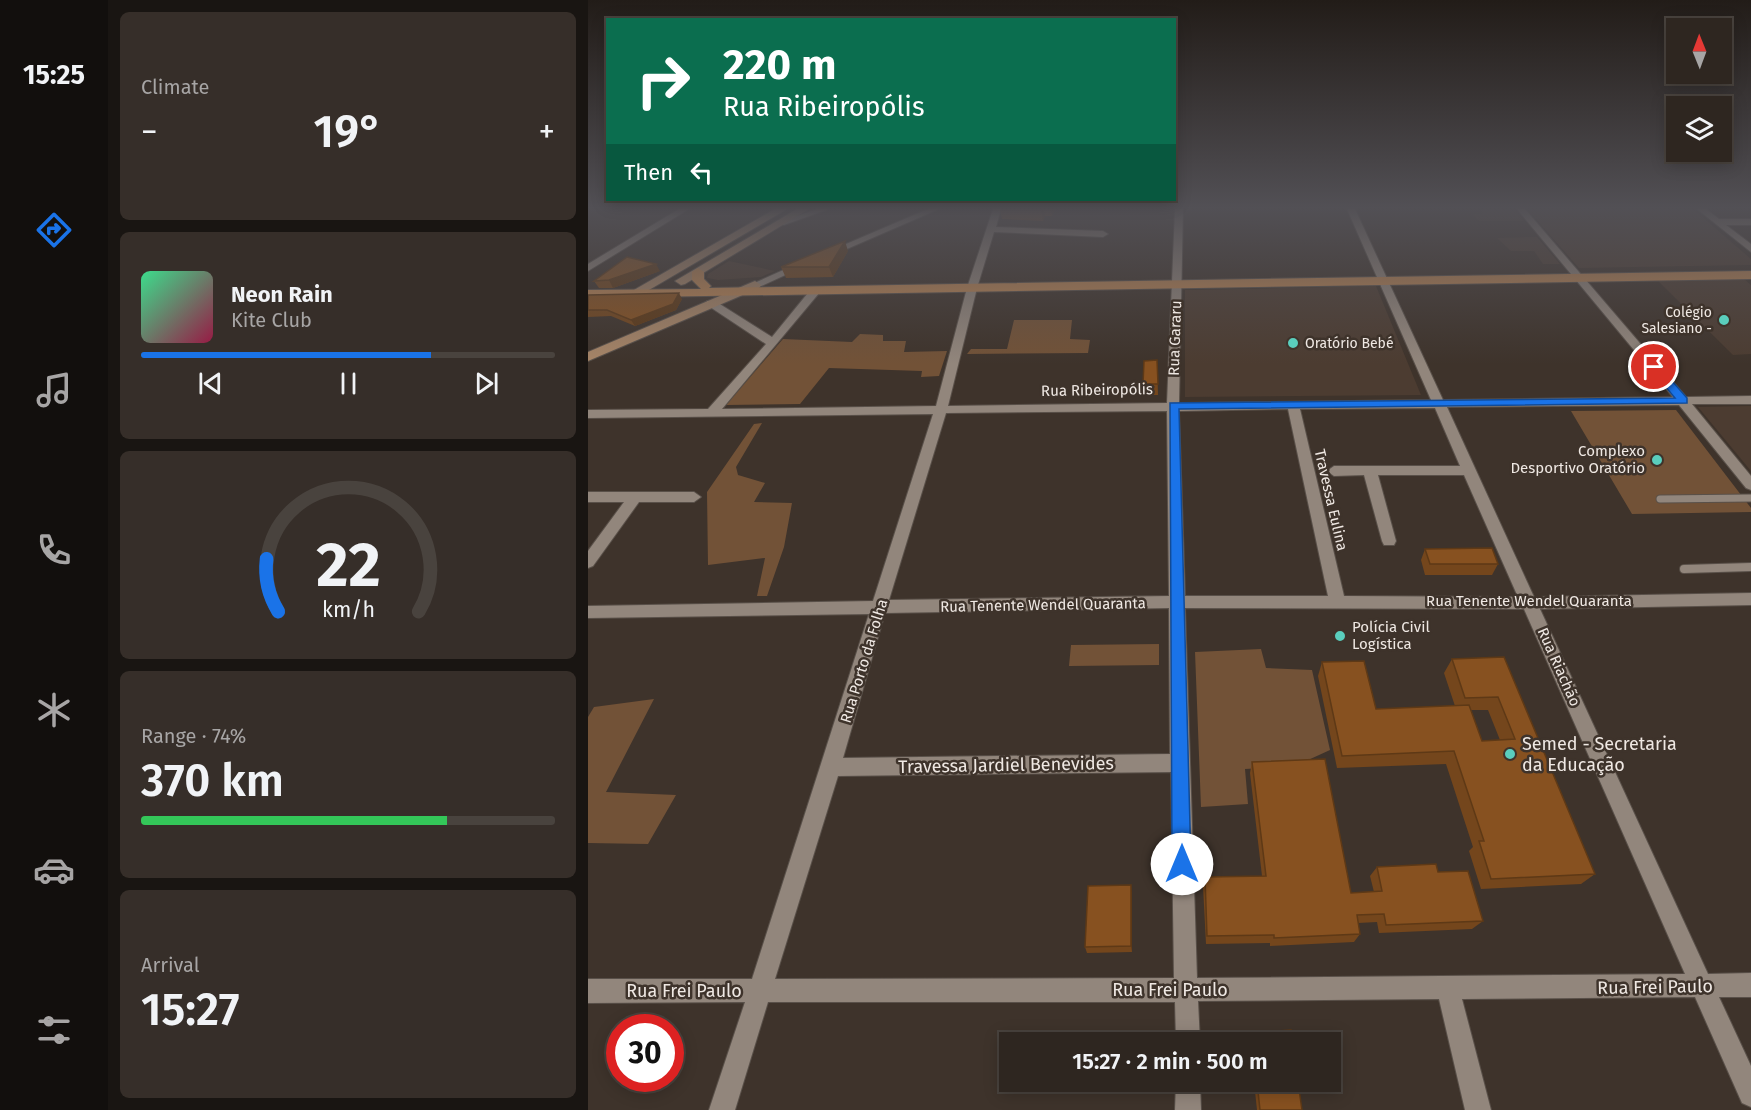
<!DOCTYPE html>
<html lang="en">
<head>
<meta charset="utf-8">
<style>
	:root { --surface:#2e2620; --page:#362e29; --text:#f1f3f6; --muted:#a7a5a5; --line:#49433e; --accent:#1a73e8 }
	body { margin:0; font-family:"Fira Sans",sans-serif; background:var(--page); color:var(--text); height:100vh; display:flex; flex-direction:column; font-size:22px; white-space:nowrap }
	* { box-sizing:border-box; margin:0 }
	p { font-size:20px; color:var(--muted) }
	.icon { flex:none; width:33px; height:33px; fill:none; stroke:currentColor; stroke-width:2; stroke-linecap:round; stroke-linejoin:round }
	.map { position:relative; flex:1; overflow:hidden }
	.side { display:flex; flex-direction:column; gap:12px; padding:12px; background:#191512; width:480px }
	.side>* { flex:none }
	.top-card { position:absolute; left:18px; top:18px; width:570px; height:183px; border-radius:0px; box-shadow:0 3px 15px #0003,0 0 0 2px var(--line); background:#0b6e4f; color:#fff; overflow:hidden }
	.needle { width:39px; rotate:359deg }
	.controls { position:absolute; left:1078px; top:18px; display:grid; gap:12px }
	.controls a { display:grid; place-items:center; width:66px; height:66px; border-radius:0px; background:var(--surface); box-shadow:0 3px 15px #0003,0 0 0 2px var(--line); font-size:30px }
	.speed { position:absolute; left:18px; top:1014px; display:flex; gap:12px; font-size:30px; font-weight:700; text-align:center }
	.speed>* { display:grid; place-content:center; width:78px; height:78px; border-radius:50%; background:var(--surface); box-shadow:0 3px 15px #0003,0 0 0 2px var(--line); line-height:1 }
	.speed .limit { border:9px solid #d22; background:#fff; color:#111 }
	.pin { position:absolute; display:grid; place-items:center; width:51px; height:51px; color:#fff; margin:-26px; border:3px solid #fff; border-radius:50%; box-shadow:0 2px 6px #0007 }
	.me { position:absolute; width:66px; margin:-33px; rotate:0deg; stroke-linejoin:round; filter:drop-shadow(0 0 4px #0008) }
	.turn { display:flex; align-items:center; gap:21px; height:126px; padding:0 18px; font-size:27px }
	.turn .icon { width:78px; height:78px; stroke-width:2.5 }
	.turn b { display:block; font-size:42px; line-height:51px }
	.then { display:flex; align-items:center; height:57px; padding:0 18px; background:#0003; gap:12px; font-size:22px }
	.big { font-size:45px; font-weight:600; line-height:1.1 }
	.side .widget { flex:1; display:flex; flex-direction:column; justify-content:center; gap:9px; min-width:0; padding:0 21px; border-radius:9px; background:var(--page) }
	.side .dial { align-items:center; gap:0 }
	.dial svg { height:156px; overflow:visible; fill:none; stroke:var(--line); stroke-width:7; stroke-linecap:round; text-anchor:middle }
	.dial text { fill:var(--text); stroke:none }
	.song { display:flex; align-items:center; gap:18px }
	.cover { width:72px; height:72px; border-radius:9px; background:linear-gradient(135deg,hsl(150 70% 55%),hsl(340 70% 35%)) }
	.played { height:6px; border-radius:3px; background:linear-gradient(90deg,var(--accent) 70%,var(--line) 70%) }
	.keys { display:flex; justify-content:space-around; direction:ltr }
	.heat { display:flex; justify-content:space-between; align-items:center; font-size:33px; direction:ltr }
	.charge { height:9px; border-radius:4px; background:linear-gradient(90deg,#34c759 74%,var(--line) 0) }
	.trip { position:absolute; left:411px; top:1032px; width:342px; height:60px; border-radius:0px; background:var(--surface); box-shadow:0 3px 15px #0003,0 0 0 2px var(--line); font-weight:600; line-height:60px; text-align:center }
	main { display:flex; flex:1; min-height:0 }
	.dock { display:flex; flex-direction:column; width:108px; justify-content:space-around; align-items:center; background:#120f0d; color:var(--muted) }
	.dock .icon { width:42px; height:42px }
	.dock .current { color:var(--accent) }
	.dock b { font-size:27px; color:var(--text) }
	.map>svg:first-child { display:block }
	.built { fill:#4c3c31 }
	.green { fill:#725237 }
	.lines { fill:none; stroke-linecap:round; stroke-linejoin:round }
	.lane-far1-casing { stroke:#595049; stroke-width:9 }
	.lane-casing { stroke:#595049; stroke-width:10 }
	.street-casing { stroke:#595049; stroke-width:2 }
	.secondary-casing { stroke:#595049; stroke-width:2 }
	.primary-casing { stroke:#595049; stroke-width:2 }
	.lane-far1 { stroke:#92867c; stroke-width:7 }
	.lane { stroke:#92867c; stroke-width:8 }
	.street { fill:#92867c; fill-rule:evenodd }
	.secondary { fill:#a78567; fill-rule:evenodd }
	.primary { fill:#bc8553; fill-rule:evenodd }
	.wall { fill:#74461c; fill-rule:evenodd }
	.shaded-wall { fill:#5e3916 }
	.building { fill:#875120; stroke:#5e3916; stroke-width:1.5 }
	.route { fill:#1a73e8; stroke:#114b97; stroke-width:1.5 }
	.poi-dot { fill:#5acebd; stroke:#3e332b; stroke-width:2 }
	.labels { text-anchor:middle; stroke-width:5; stroke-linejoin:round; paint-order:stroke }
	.far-poi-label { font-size:14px; fill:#efe8e3; stroke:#3e332b; text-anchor:end }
	.street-label { font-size:15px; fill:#efe8e3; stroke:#3e332b }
	.poi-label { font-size:15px; fill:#efe8e3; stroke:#3e332b; text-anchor:end }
	.near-poi-label { font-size:18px; fill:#efe8e3; stroke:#3e332b; text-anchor:start }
	.near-street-label { font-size:18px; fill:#efe8e3; stroke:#3e332b }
</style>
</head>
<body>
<main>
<nav class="dock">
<b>15:25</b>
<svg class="icon current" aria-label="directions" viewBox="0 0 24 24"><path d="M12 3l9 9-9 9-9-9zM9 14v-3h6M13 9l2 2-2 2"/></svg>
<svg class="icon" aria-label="music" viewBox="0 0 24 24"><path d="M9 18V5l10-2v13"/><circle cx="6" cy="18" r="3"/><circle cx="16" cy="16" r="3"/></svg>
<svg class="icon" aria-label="phone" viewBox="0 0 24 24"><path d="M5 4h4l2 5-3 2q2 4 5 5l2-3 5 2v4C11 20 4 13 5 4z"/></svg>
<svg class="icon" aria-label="climate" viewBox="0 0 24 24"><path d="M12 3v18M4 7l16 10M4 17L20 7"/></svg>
<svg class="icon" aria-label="car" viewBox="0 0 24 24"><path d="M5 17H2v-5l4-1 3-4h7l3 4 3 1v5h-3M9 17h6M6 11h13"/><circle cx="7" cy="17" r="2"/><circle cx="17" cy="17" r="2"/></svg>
<svg class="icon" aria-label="filters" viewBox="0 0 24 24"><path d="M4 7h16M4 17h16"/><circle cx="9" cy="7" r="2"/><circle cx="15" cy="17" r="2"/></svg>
</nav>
<section class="side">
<div class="widget"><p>Climate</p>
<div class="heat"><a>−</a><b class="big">19°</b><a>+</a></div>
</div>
<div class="widget">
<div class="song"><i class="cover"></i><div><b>Neon Rain</b><p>Kite Club</p></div></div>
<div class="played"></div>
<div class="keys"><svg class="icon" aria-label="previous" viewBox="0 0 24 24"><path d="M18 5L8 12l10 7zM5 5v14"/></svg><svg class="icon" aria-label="pause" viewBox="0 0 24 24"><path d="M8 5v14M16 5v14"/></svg><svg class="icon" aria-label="next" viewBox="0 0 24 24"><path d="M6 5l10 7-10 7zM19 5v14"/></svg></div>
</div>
<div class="widget dial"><svg viewBox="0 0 100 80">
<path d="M14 69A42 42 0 1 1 86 69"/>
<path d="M14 69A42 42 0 0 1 8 42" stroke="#1a73e8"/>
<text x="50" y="56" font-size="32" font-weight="700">22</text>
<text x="50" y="72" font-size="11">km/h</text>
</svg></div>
<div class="widget"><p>Range · 74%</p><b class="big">370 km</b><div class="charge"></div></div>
<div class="widget"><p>Arrival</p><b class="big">15:27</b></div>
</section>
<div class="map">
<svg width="1163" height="1110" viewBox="0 0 1163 1110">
	<rect width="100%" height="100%" fill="#3e332b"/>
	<path class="built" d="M893 209H926L936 221H891L884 214H894Z
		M939 209H1105L1163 259V265L991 268Z
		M949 237 972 264H955L946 251H923L909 238Z
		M141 261 187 271 173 277 130 280 119 278 120 274Z
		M1156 279 1163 285V354L1145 355 1069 280Z
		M788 286 833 395 597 397V290Z
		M1163 406V471L1110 407Z"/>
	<path class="green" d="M426 320H484L482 339 502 340 500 353 379 354 383 349H419Z
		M272 334 295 335V341H318L316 352 359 351 351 376 333 377 334 371 241 368 212 404 138 405 195 339 264 342Z
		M1088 410 1163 508V512L1044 514 983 411Z
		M174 423 148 467 150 475 177 483 166 502 204 503 196 547 179 596H169L177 558 120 565 119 492 166 424Z
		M571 644V665L481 666 483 645Z
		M673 649 678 668 724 670 742 750 707 766 657 769 660 804 613 807 607 652Z
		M66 699 18 792 88 795 60 844 0 843V717L6 707Z"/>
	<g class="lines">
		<g class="lane-far1-casing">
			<path id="lane-far1" d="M1072 499 1163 498"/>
		</g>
		<g class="lane-casing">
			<path id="lane" d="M1096 569 1163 567"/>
		</g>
		<g class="street-casing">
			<path id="street" d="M91 209H101L0 271V264Z
				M229 209H241L196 225 189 223Z
				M340 209H351L245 255 237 253Z
				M405 209H413L408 227 515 231 520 234 515 237 406 232 389 288 360 406 579 403 587 209H595L591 403 843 400 759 209H767L855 400 1085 397 929 209H937L1098 397 1163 396V404H1104L1163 476V490L1158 488 1091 405 859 407 946 597 1163 593V605L952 609 1120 974 1163 973V997H1131L1163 1066V1107L1154 1103 1107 997 874 999 903 1110H877L851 999 610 1001 612 1042H588L587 1002H180L147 1110H121L157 1002 0 1003V979H164L281 614 0 618V606L285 601 345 414 0 418V410L120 409 178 344 119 305V301H127L184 337 224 288H232V292L134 409 348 406 379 288ZM847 408 872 466H746L739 471 746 476 776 475 794 541 796 545H806L808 541 790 475H876L930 597 756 596 712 409ZM700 409 740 596H597L591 411ZM579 411 581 596 301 600 358 413ZM581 608 582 754 255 758 297 613ZM597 608 936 609 1097 974 609 978ZM583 772 586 978 187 979 250 776Z
				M1109 209H1118L1131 219H1163V225H1138L1163 244V252Z
				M211 263 219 265 171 287 162 285Z
				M0 492H106L113 497 106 502H51L5 566 0 568V551L36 502H0Z
				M588 1082H612L613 1110H587Z"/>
		</g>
		<g class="secondary-casing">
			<path id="secondary" d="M187 209H199L49 297H41L39 294Z
				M209 209H221L97 284 93 285 87 281Z
				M167 281 173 285 171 288 0 361V352Z"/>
		</g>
		<g class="primary-casing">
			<path id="primary" d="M110 268 116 272V279L123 286 121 288 1163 271V279L0 298V290L113 289 104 280V272Z"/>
		</g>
		<use href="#lane-far1" class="lane-far1"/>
		<use href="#lane" class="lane"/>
		<use href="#street" class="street"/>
		<use href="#secondary" class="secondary"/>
		<use href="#primary" class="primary"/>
	</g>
	<path class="wall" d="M412 209H467L464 216H457L455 221 414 219Z
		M260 251 245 277 198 278 193 267Z
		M72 271 25 288H11L6 281Z
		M0 295 94 299 88 310 47 326 23 316 0 317Z
		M569 360 570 395H556L555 384Z
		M837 549 910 564 904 575H837L833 560Z
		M916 657 1007 874 993 884 893 889 881 851 885 847 858 764 749 768 730 676 734 662 788 709 867 706 856 673 864 659ZM883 710H900L912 740 894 741Z
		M664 762 763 893 786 892 782 876 789 867 850 872 895 921 884 929 791 933 789 922 770 923 772 934 766 942 682 946V943L618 944 615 886 617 877 674 876 662 773Z
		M544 892V952L499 953 497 947Z
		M664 1033 704 1042H662L661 1036Z
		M666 1082H710L714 1110H669Z"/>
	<path class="shaded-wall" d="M453 209H456L457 216 455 221Z
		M463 209H467L464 216Z
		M257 241 260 251 245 277 241 267Z
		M68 264 72 271 25 288 21 280Z
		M91 293 94 299 88 310 47 326 43 320Z
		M543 885 544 892V952L543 946Z"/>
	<path class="building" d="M257 241 241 267H193Z
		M39 257 68 264 21 280 6 281Z
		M91 293 85 304 43 320 19 310H0V295Z
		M569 360 570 384H555L556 361Z
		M904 548 910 564H842L837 549Z
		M916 657 1007 874 903 879 891 841H896L866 751 754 756 734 662 776 661 788 709 881 705 894 741 927 739 910 697 877 698 864 659Z
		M737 759 763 893 794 891 789 867 848 864 850 872 880 871 895 921 798 925 796 914 769 915 772 934 686 938V935L619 936 617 877 678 876 664 762Z
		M543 885V946L497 947 500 886Z
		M703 1030 704 1042H665L664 1033Z
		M669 1082H710L714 1110H672Z"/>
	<linearGradient id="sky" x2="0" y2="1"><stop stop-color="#221c18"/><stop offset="0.57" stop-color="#525055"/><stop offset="1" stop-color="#525055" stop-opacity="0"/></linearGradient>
	<rect width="1163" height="364" fill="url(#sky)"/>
	<path class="route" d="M1066 364 1070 365 1099 398V403L591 409 603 864 600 871 594 874 587 871 584 864 582 403 1087 398 1061 367Z"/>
	<g class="poi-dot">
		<circle cx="1136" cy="320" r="6"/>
		<circle cx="705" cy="343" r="6"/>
		<circle cx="1069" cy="460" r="6"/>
		<circle cx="752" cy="636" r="6"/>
		<circle cx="922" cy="754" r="6"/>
	</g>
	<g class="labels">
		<g class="far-poi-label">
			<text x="1124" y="317">Colégio<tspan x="1124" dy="16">Salesiano -</tspan></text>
			<text x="717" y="348" text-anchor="start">Oratório Bebé</text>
		</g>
		<g class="street-label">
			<text transform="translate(587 338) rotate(-88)" y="5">Rua Gararu</text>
			<text transform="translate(509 390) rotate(-1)" y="5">Rua Ribeiropólis</text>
			<text transform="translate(743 500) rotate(77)" y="5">Travessa Eulina</text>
			<text x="941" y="606">Rua Tenente Wendel Quaranta</text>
			<text transform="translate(455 605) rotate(-1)" y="5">Rua Tenente Wendel Quaranta</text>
			<text transform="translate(276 661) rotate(-73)" y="5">Rua Porto da Folha</text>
			<text transform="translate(971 667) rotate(66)" y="5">Rua Riachão</text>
		</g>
		<g class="poi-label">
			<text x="1057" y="456">Complexo<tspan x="1057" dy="17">Desportivo Oratório</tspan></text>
			<text x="764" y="632" text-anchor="start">Polícia Civil<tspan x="764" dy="17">Logística</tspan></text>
		</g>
		<g class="near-poi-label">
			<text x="934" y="750">Semed - Secretaria<tspan x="934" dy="21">da Educação</tspan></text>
		</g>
		<g class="near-street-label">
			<text transform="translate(418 765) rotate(-1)" y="6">Travessa Jardiel Benevides</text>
			<text transform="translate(1067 987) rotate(-1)" y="6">Rua Frei Paulo</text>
			<text x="582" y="996">Rua Frei Paulo</text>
			<text x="96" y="997">Rua Frei Paulo</text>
		</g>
	</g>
</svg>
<div class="controls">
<a><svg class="needle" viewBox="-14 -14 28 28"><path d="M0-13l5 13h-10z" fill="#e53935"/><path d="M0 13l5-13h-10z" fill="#a7a5a5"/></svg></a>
<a><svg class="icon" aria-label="layers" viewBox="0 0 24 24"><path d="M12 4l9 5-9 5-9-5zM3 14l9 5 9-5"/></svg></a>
</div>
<div class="speed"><div class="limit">30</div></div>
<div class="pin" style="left:1066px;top:367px;background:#d93025"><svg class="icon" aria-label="arrive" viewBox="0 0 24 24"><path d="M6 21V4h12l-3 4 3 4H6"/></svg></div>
<svg class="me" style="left:594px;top:864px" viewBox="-20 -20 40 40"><circle r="19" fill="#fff"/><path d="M0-13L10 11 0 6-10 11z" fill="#1a73e8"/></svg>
<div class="trip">15:27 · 2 min · 500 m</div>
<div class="top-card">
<div class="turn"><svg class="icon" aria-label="right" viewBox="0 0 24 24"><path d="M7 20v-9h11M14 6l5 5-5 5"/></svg><div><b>220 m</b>Rua Ribeiropólis</div></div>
<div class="then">Then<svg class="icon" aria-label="left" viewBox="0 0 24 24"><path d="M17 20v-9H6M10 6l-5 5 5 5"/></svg></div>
</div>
</div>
</main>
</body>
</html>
